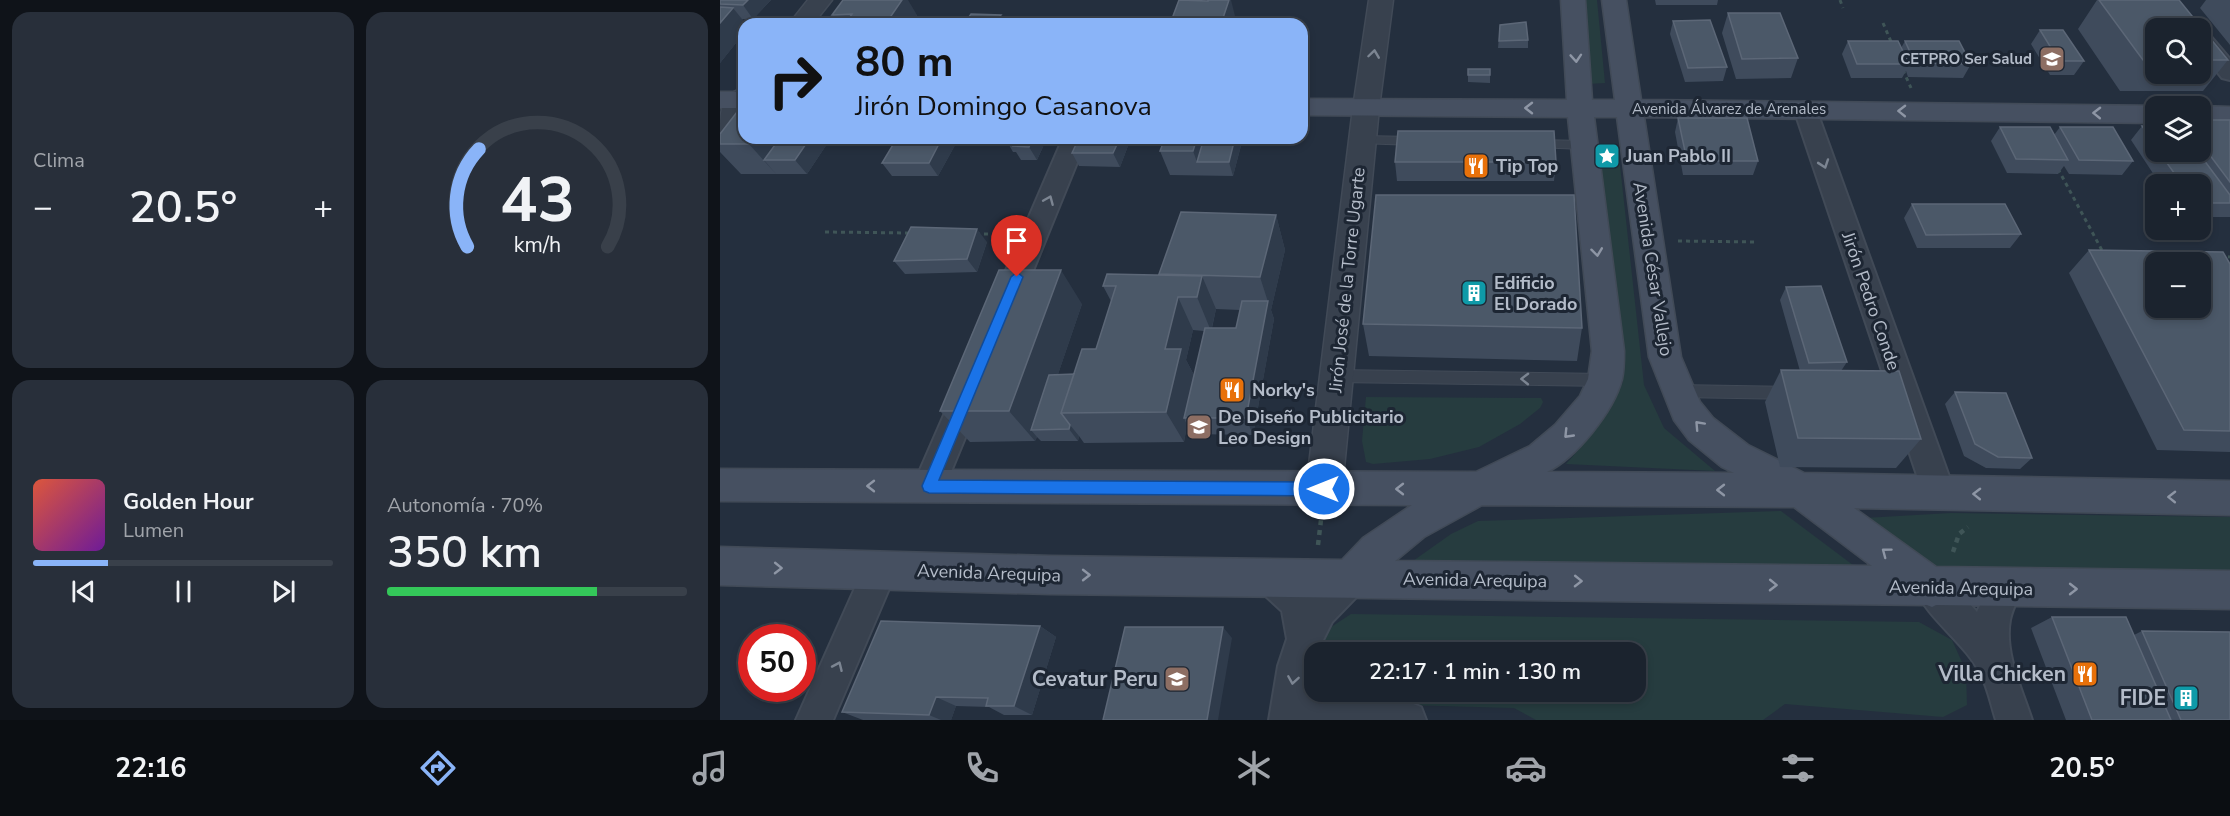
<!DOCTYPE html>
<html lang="es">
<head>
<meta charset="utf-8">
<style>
	:root { --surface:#1b232e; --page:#282f3a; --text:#f1f3f6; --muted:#a0a4aa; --line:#39404a; --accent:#8ab4f8 }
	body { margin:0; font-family:"Nunito Sans",sans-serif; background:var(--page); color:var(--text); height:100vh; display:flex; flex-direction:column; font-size:22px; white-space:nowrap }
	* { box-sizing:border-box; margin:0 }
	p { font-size:20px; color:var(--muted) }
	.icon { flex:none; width:33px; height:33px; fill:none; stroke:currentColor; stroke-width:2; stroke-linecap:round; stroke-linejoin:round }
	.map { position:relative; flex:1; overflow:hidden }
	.details { display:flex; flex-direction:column; gap:12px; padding:12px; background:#0f1319; width:720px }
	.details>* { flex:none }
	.hud { position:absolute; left:18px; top:18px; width:570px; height:126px; border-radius:18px; box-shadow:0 3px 9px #0003,0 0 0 2px var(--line); background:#8ab4f8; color:#111; overflow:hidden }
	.buttons { position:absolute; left:1425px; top:18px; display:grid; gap:12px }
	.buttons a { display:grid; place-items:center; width:66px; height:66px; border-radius:12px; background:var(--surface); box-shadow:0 3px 9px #0003,0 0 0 2px var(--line); font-size:30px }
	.speed { position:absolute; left:18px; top:624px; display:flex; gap:12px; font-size:30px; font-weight:700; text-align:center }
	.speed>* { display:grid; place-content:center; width:78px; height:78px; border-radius:50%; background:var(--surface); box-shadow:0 3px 9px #0003,0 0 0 2px var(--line); line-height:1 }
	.speed .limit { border:9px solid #d22; background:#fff; color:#111 }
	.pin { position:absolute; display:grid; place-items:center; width:51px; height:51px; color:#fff; margin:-62px -26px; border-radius:50% 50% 50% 0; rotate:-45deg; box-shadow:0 0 6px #0007 }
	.pin .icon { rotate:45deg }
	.me { position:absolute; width:66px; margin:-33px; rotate:270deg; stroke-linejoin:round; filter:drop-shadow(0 0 4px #0008) }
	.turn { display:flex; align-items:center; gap:21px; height:126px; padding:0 18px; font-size:27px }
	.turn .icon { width:78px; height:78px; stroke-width:2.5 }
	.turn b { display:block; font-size:42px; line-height:51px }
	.big { font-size:45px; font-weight:600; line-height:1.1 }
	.details .tile { flex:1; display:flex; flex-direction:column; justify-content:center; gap:9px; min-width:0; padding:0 21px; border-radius:18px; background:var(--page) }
	.details .dial { align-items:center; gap:0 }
	.dial svg { height:156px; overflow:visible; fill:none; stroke:var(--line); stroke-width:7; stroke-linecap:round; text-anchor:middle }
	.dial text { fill:var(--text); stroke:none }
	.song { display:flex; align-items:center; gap:18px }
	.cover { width:72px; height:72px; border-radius:9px; background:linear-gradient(135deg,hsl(10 70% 55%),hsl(280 70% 35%)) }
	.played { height:6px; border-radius:3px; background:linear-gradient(90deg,var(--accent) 25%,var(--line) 25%) }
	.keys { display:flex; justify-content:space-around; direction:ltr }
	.heat { display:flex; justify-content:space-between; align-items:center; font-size:33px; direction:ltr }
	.charge { height:9px; border-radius:4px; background:linear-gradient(90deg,#34c759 70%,var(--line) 0) }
	.details .tiles { flex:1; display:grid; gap:12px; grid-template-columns:repeat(2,1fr) }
	.trip { position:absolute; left:584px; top:642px; width:342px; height:60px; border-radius:18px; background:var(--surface); box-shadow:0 3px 9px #0003,0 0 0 2px var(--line); font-weight:600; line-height:60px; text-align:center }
	.menu { display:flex; height:96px; justify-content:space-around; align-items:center; background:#0b0e12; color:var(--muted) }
	.menu .icon { width:42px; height:42px }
	.menu .current { color:var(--accent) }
	.menu b { font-size:27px; color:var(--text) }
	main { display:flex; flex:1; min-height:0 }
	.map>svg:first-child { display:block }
	.green { fill:#263c3f }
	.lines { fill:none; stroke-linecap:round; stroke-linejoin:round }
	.service-casing { stroke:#414a57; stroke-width:2 }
	.minor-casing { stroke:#414a57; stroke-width:4 }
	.tertiary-casing { stroke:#414a57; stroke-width:3 }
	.secondary-casing { stroke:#414a57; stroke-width:3 }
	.path-far1 { stroke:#3f5557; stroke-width:3; stroke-dasharray:4 4; stroke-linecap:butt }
	.path { stroke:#3f5557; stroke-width:4.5; stroke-dasharray:5 5; stroke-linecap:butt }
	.service { fill:#38414e; fill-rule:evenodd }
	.minor { fill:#38414e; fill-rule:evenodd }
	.tertiary { fill:#38414e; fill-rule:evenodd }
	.secondary { fill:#465061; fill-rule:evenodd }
	.wall { fill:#3f4b5c; fill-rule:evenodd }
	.shaded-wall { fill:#2f3b4b }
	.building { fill:#4b5868; stroke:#5c6777; stroke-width:1.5; fill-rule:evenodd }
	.oneway { stroke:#7c8592 }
	.oneway2 { stroke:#8e96a5 }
	.route { fill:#1a73e8; stroke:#114b97; stroke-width:1.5 }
	.labels { text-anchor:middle; stroke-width:6; stroke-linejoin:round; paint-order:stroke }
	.far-poi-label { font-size:15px; font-weight:bold; fill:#b4bcc9; stroke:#1d2633; text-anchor:end }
	.far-street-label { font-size:15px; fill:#b4bcc9; stroke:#1d2633 }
	.poi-label { font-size:18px; font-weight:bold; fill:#b4bcc9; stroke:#1d2633; text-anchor:start }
	.street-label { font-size:18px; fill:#b4bcc9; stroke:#1d2633 }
	.near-poi-label { font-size:21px; font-weight:bold; fill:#b4bcc9; stroke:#1d2633; text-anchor:end }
</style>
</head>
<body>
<main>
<section class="details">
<div class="tiles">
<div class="tile"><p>Clima</p>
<div class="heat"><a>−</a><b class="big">20.5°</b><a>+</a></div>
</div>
<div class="tile dial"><svg viewBox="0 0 100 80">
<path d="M14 69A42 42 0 1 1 86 69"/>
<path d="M14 69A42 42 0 0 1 20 19" stroke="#8ab4f8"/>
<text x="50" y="56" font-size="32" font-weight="700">43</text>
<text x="50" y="72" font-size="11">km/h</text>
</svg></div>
<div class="tile">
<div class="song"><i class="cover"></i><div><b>Golden Hour</b><p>Lumen</p></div></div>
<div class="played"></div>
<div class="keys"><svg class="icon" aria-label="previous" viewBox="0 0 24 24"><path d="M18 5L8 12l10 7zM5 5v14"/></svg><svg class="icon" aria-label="pause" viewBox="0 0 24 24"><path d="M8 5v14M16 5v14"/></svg><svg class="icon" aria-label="next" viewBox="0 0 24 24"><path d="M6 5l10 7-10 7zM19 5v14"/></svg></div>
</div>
<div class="tile"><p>Autonomía · 70%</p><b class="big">350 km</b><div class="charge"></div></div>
</div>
</section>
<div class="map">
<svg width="1510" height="720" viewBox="0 0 1510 720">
	<rect width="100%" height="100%" fill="#242f3e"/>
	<path class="green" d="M862 0H877L885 83 867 84Z
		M879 147H898L924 385 944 428 995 471 846 464C869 439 887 413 903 382Z
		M646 397 814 398H821L823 402 820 408 800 424 759 447 710 459 653 464 646 462 642 441Z
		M1061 511 1145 574 683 568 731 534 758 521Z
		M1231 513 1510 517V573L1208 570 1144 518Z
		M631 614 1199 622 1232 640 1246 671 1247 705 1223 717 1065 704 1043 720H816L794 708 609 703 601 692H915V652H598L605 631Z"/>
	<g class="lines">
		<g class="service-casing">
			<path id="service" d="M643 136 694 137 700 141 694 145 639 143V137Z
				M818 140 864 141 870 145 864 149 814 147V141Z
				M616 370 885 374 890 376 892 380 890 384 885 386 616 382 611 380 609 376 611 372Z
				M958 385 1067 387 1072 389 1074 393 1072 397 1067 399 958 397 953 395 951 391 953 387Z"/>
		</g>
		<g class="minor-casing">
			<path id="minor" d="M1480 30 1487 32 1510 59V80L1502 78 1480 50Z
				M1085 102 1093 104 1096 109 1235 493 1230 503 1219 507 1208 503 1203 493 1074 109 1077 104Z
				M343 138H367L299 305 295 313 285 316 275 313 271 305Z
				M249 380 259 383 264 392 225 486 220 496 209 500 198 496 193 486 234 392 239 383Z
				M160 554 172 559 177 570 113 720H76L148 559Z
				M549 561C565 567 583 577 590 594L619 566 631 562 643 566 648 578 643 590 612 622 597 652H594L588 697 688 702 701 707 706 720H549L558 666 567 639 562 611 537 588 532 577 537 566Z
				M1212 572 1224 576 1257 612 1273 577 1285 572 1297 577 1302 589C1298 599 1292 609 1290 620 1284 653 1302 689 1312 720H1276C1271 705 1268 688 1261 675 1245 642 1209 621 1195 588L1200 576Z"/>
		</g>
		<g class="tertiary-casing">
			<path id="tertiary" d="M88 0H112L93 24H69Z
				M649 0H673L659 108 622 489 617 501 604 506 591 501 586 489 633 108Z
				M24 88C24 109 24 128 0 135 0 114 0 94 24 88Z"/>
		</g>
		<g class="secondary-casing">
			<path id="secondary" d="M841 0H865L872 100H895L882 0H906L921 100 1440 106H1436V123L924 117 961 357 980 402 993 418 1028 445 1084 473 1510 481V515L1134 508 1216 567 1510 571V609L1216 605 1212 607 1207 605 330 594 0 585V547L330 556 622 560 643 538 692 505 0 501V469L756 472 810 446 835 425 860 396 868 379 872 351 848 117 582 115V99L847 100ZM874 117H897L929 357 954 420 969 440 1002 467 1014 473 827 472C856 458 894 411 902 379 904 370 904 360 904 351ZM762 505 1074 507 1152 566 675 561 704 537Z
				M0 92H24V108H0Z
				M1480 106 1510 107V125L1480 124Z"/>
		</g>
		<path class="path-far1" d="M1120 0 1123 8
			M1163 23 1172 44
			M324 24 328 17
			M1183 70 1191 88
			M1338 169 1384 254
			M105 232 191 233
			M256 234H284
			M958 241 1038 242
			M1500 256 1510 257"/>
		<path class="path" d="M598 545 601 520
			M1233 552 1239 534 1248 527"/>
		<use href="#service" class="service"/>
		<use href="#minor" class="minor"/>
		<use href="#tertiary" class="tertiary"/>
		<use href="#secondary" class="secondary"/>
	</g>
	<path class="wall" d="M0 0H51L33 19H22L26 24H24V33L0 63Z
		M935 0H998L997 5H936Z
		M1377 0H1459L1508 60 1483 91H1400L1358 29ZM1436 28H1480V74H1436Z
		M1486 0H1510V45L1480 8Z
		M1008 13 1078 58 1071 78 1016 79 1002 33Z
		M112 15H197L191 24H104H118Z
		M953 21 1007 67 1003 81 965 82 950 34Z
		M780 25 808 40V48H778Z
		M1320 30 1364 61 1354 75H1330L1311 44Z
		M1128 41 1181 48 1185 41 1251 64 1243 78 1188 77 1186 71 1182 78H1131L1122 54Z
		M748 69H770V83L748 82Z
		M958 118 1038 161 1033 175H963L955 132Z
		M1480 120H1510V217H1480V184H1440L1411 140 1422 126H1436V152H1480Z
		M1280 127 1334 135 1340 127 1413 161 1402 175 1349 174 1344 166 1338 174 1287 173 1271 141Z
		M0 134 24 138H111L87 174H21L0 152Z
		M177 138H239L218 176H172L162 163Z
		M285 138H327L317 160H301L296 152H293Z
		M411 138 400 167 359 166 352 153Z
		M523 138 513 176 450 175 440 151Z
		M675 162H836L834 181H677Z
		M1192 204 1301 234 1290 248H1197L1184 218Z
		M556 215 565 250 551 310 554 319 533 435 472 434 467 425 464 442 364 443 359 436 358 441H321L317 437 315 441 250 442 220 411 362 304 338 374H354L376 349 391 301 383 286 439 275V274ZM496 309 520 310 516 328H492ZM473 330 484 331 474 375 466 360Z
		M267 242 257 272 185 274 174 261Z
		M1369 250 1510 264V452L1437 450 1349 273Z
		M1066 287 1127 362 1121 371 1201 439 1176 468 1060 467 1045 402 1061 370 1080 371 1060 300Z
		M643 324 862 328 857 361 649 356Z
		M1235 392 1312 458 1300 469 1266 468 1244 456 1225 404Z
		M1332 617 1414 635 1422 631 1510 720H1346L1311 628Z
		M320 626 336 637 312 715H284L269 707 236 706 231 720H143L122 712Z"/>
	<path class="shaded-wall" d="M28 0H51L33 19 23 5Z
		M182 0H188L197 15 191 24H172L169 19Z
		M509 0H511L515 16 513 24H501Z
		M13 8 26 24H24V33L0 63V23Z
		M281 15 286 24H273Z
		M142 19 145 24H138Z
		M33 138H81L44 160 56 174 29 144Z
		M90 138H111L87 174 75 160Z
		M222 138H239L218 176 209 163Z
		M313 138H327L317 160 309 147Z
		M400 138H411L400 167 393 153Z
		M477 138H492L477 162 473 151Z
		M515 138H523L513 176 509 162Z
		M556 215 565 250 551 310 554 319 533 435 526 418 548 302 540 277Z
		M257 229 267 242 257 272 247 259Z
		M341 270 362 304 319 430H311L317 437 315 441 289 411Z
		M482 276 496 309 491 331 477 297Z
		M458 297 473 330 466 360 477 381 464 418 467 425 464 442 446 412 445 349Z
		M350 425 359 436 358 441 349 429Z
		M320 626 336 637 312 715 294 706Z
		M503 627 512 638 498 720H487Z
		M216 697 236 706 231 720H221L209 715Z"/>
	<path class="building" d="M0 0H28L23 5 0 4Z
		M123 0H182L169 19H142L138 24H104H125L132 14 112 15Z
		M459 0 488 1V0H509L501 24H450Z
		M1379 0H1459L1508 60H1480V28H1436V60H1423Z
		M0 7 13 8 0 23Z
		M1008 13H1060L1078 58 1022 59Z
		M251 14 281 15 273 24H244Z
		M990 20 1007 67 968 68 953 21Z
		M806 22 808 40 779 41 780 25Z
		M1320 30H1343L1364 61H1339Z
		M1128 41H1178L1189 64H1137Z
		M1185 41H1239L1251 64 1195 63Z
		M748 69H770V75H748Z
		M24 103V138H33L29 144H0V134Z
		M958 118H1027L1038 161H967Z
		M1480 120H1510V182L1480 142Z
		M1422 126H1436V146Z
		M1280 127H1330L1348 160 1296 159Z
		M1340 127H1393L1413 161 1359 160Z
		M678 131H834L836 162H675Z
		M60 138H90L75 160H44Z
		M177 138H222L209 163H162Z
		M296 138H313L309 147 293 146Z
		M359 138H400L393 153H352Z
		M445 138H477L473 151H440Z
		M484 138H515L509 162H477Z
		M1439 152H1478L1510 195V203H1480V184H1462Z
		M656 195H854L862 328 643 324Z
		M1192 204H1285L1301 234 1206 235Z
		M461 212 556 215 540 277 439 274Z
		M191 227 257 229 247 259 174 261Z
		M1369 250 1503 252 1510 264V431L1464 430ZM1436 262H1480V308H1436Z
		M279 270H341L289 411H220Z
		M387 274 482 276 477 297H458L445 349H461L446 412 341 413 362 349H376L396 286H383Z
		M1101 286 1127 362 1089 363 1066 287Z
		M522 301H548L526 418H464L485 328H516Z
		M1061 370 1179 371 1201 439 1078 438Z
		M354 374 341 413 350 425 349 429 311 430 329 375Z
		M1235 392 1286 393 1312 458 1278 457 1255 444Z
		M1332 617H1406L1451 720H1372Z
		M161 621 320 626 294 706H266L268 698 216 697 209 715 122 712Z
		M405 627H503L487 720H383Z
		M1422 631 1510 632V720H1461Z"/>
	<defs><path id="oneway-chevron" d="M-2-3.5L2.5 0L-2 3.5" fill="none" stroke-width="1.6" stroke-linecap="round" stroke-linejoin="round" transform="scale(1.5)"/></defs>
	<g class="oneway">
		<use href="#oneway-chevron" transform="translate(654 54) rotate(-82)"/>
		<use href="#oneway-chevron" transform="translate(1104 164) rotate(71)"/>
		<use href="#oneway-chevron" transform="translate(329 200) rotate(-67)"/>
		<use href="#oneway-chevron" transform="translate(805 379) rotate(-179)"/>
		<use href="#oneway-chevron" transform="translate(118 666) rotate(-66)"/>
		<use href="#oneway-chevron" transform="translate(573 680) rotate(99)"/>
	</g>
	<g class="oneway2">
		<use href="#oneway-chevron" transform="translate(856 58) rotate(86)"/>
		<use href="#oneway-chevron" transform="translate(809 108) rotate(-180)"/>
		<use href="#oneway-chevron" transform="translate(1182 111) rotate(-179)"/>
		<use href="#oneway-chevron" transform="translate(1377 113) rotate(-179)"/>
		<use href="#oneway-chevron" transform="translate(877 252) rotate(83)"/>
		<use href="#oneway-chevron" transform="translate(979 425) rotate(-133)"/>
		<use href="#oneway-chevron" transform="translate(848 434) rotate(134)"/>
		<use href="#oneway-chevron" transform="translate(151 486) rotate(-180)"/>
		<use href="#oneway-chevron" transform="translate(680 489) rotate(180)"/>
		<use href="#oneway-chevron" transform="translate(1001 490) rotate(-180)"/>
		<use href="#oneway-chevron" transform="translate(1257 494) rotate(-179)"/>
		<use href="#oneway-chevron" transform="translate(1452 497) rotate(-179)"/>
		<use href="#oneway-chevron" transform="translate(1166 552) rotate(-143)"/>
		<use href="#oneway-chevron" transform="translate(58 568) rotate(1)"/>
		<use href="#oneway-chevron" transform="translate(366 575)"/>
		<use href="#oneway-chevron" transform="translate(858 581) rotate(1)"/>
		<use href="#oneway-chevron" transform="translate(1053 585) rotate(1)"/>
		<use href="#oneway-chevron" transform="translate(1353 589)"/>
	</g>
	<path class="route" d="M297 272 303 277 219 480 604 482 609 484 611 489 609 494 604 496 209 493 204 491 202 486 291 277Z"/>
	<defs>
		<g id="university-square" transform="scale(1.35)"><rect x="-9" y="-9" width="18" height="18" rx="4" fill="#8d6e63" stroke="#1d2633"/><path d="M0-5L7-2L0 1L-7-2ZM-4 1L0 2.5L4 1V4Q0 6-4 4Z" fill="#fff"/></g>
		<g id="sight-square" transform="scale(1.35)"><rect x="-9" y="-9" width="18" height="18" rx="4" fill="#0f9aa8" stroke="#1d2633"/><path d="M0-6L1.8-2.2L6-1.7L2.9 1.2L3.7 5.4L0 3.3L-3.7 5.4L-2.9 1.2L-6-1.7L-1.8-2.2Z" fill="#fff"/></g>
		<g id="restaurant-square" transform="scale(1.35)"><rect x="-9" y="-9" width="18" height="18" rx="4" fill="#e8710a" stroke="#1d2633"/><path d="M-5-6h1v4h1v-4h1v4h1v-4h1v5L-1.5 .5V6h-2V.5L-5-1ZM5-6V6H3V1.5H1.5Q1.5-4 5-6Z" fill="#fff"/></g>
		<g id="building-square" transform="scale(1.35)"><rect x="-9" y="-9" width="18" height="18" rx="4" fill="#0f9aa8" stroke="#1d2633"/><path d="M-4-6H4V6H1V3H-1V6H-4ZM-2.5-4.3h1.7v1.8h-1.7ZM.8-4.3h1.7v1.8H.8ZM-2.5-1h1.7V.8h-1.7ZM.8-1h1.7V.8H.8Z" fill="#fff"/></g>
		<g id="school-square" transform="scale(1.35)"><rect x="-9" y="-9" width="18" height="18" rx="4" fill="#8d6e63" stroke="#1d2633"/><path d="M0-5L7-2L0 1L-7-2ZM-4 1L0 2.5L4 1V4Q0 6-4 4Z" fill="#fff"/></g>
	</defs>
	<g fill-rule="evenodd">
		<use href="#university-square" x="1332" y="59"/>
		<use href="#sight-square" x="887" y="156"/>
		<use href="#restaurant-square" x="756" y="166"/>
		<use href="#building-square" x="754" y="293"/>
		<use href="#restaurant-square" x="512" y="390"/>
		<use href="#school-square" x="479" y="427"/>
		<use href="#restaurant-square" x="1365" y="674"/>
		<use href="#university-square" x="457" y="679"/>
		<use href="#building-square" x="1466" y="698"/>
	</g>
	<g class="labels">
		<g class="far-poi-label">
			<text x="1312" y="64">CETPRO Ser Salud</text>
		</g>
		<g class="far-street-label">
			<text x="1009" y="114">Avenida Álvarez de Arenales</text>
		</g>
		<g class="poi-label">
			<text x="906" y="162">Juan Pablo II</text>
			<text x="776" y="172">Tip Top</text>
			<text x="774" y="289">Edificio<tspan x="774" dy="21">El Dorado</tspan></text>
			<text x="532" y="396">Norky's</text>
			<text x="498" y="423">De Diseño Publicitario<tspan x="498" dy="21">Leo Design</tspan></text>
		</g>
		<g class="street-label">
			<text transform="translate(933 269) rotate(81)" y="6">Avenida César Vallejo</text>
			<text transform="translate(627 280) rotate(-84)" y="6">Jirón José de la Torre Ugarte</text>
			<text transform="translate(1151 301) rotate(71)" y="6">Jirón Pedro Conde</text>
			<text transform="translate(269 573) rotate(2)" y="6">Avenida Arequipa</text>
			<text transform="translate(755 580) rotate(1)" y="6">Avenida Arequipa</text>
			<text transform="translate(1241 588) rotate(1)" y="6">Avenida Arequipa</text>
		</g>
		<g class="near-poi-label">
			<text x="1346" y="681">Villa Chicken</text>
			<text x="438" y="686">Cevatur Peru</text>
			<text x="1446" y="705">FIDE</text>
		</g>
	</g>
</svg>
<div class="buttons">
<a><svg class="icon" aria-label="search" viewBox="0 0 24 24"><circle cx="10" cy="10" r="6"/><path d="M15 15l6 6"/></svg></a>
<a><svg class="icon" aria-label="layers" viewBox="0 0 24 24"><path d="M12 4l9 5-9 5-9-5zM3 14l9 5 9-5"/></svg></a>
<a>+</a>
<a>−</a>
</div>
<div class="speed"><div class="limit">50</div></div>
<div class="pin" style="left:297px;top:277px;background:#d93025"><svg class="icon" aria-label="arrive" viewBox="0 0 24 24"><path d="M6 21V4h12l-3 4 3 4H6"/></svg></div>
<svg class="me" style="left:604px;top:489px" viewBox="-20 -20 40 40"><circle r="17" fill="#1a73e8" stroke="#fff" stroke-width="3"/><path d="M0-11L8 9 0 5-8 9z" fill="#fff"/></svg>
<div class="trip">22:17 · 1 min · 130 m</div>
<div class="hud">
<div class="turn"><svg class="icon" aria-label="right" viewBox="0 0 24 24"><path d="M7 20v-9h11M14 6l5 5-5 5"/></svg><div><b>80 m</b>Jirón Domingo Casanova</div></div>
</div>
</div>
</main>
<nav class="menu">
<b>22:16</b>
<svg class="icon current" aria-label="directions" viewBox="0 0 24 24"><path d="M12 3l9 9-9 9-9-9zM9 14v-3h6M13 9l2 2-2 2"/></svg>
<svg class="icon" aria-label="music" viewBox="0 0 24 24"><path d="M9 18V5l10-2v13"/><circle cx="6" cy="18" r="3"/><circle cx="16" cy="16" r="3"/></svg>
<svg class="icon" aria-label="phone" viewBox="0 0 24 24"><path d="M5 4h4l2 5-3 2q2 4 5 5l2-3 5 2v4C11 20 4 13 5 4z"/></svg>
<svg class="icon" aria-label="climate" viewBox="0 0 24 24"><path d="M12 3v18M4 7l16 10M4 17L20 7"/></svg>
<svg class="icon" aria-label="car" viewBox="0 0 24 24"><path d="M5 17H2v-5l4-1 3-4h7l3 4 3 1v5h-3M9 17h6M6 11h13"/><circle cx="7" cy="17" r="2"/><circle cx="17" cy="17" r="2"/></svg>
<svg class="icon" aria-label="filters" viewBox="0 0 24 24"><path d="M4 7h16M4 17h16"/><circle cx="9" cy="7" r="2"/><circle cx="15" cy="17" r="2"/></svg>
<b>20.5°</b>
</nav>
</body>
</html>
